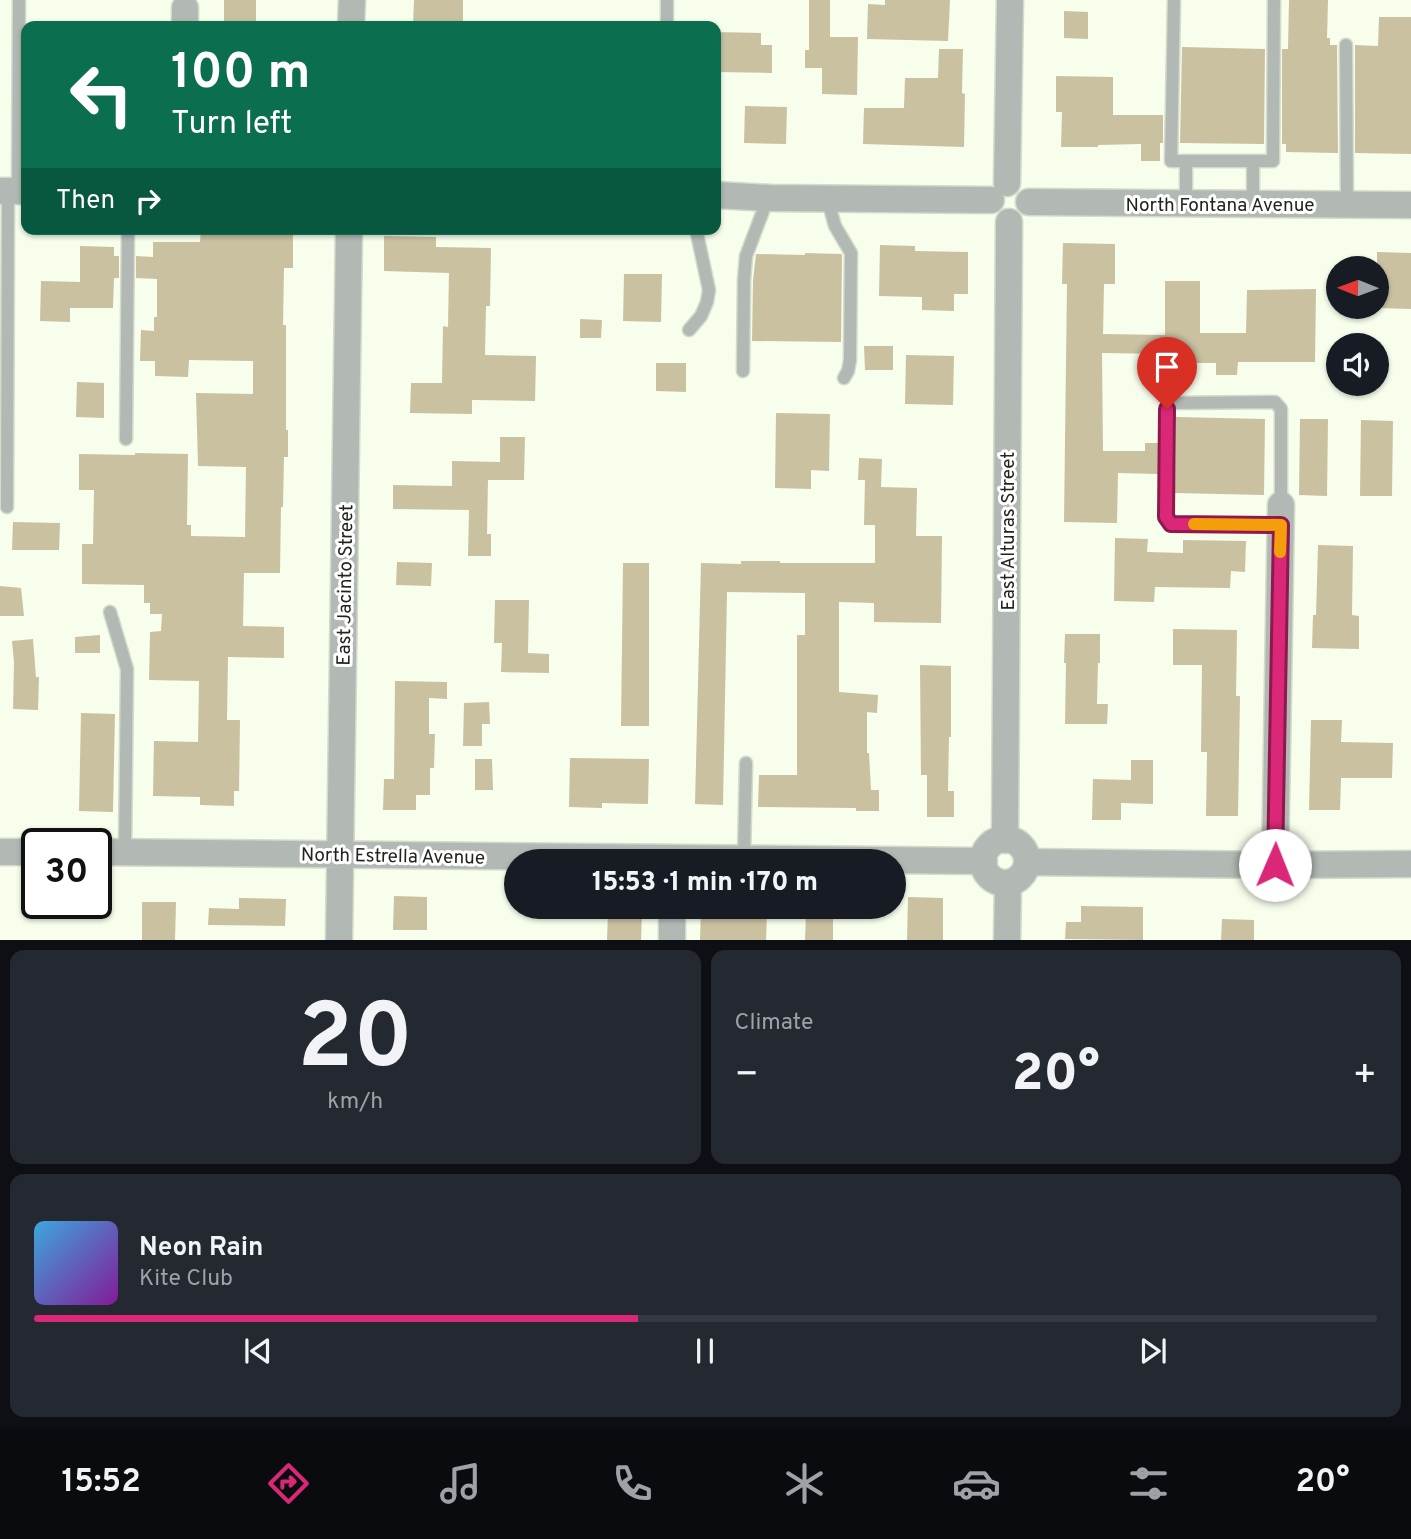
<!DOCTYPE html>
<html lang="en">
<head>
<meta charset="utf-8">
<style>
	:root { --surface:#171b24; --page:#242831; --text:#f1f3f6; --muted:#9ea1a6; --line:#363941; --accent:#db2777 }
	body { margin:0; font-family:Overpass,sans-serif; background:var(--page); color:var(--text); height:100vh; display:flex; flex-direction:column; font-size:26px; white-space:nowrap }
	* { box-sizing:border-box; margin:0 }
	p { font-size:23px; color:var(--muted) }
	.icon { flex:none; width:38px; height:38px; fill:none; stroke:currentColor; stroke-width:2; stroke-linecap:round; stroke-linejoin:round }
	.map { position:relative; height:940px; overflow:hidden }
	.panel { display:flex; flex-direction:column; gap:10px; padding:10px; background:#0d0f14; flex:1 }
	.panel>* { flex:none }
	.top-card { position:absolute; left:21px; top:21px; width:700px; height:214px; border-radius:14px; box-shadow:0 2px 5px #0004; background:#0b6e4f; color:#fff; overflow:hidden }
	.needle { width:46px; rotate:271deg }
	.buttons { position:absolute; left:1326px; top:256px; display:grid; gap:14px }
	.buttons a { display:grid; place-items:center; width:63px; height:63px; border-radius:50%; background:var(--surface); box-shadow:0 2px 5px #0004; font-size:35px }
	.speed { position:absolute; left:21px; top:828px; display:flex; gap:14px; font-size:35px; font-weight:700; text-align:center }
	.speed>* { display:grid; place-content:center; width:91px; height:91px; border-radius:50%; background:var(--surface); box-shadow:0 2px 5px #0004; line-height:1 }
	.speed .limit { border:4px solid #111; border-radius:10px; background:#fff; color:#111 }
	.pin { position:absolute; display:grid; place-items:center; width:60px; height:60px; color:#fff; margin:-72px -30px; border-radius:50% 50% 50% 0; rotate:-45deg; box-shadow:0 0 7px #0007 }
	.pin .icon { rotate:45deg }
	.me { position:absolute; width:77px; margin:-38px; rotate:1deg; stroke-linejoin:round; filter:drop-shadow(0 0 5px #0008) }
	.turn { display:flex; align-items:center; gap:24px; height:147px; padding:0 35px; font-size:32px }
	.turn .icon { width:91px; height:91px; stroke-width:2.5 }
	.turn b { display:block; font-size:49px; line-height:60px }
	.then { display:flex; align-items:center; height:66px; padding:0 35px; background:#0003; gap:14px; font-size:26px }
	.big { font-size:52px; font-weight:800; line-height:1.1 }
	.panel .tile { flex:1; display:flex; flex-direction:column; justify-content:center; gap:10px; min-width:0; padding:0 24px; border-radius:14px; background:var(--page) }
	.panel .dial { align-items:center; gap:0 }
	.dial b { font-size:91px; line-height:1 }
	.song { display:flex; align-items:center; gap:21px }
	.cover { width:84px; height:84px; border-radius:10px; background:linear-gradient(135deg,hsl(200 70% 55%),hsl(290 70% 35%)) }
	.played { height:7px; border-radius:4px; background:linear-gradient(90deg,var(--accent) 45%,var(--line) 45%) }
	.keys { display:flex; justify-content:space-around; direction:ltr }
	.heat { display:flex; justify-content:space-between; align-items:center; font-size:38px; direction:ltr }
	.panel .tiles { flex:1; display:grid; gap:10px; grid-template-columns:1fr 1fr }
	.tile:last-child { grid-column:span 2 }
	.trip { position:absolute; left:504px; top:849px; width:402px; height:70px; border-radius:35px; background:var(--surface); box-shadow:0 2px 5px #0004; font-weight:800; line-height:70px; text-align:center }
	.tab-bar { display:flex; height:112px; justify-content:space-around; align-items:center; background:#090b0e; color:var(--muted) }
	.tab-bar .icon { width:49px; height:49px }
	.tab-bar .active { color:var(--accent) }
	.tab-bar b { font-size:32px; color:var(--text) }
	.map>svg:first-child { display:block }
	.building { fill:#cac1a1 }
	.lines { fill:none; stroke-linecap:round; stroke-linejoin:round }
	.lane-casing { stroke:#d5dbcb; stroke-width:15 }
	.street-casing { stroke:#d5dbcb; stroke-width:29 }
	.lane { stroke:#b2b9b4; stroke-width:12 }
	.street { stroke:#b2b9b4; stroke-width:26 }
	.route-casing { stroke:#8e194d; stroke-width:18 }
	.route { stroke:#db2777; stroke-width:12 }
	.slow { stroke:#f59e0b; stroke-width:12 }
	.labels { text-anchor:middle; stroke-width:6; stroke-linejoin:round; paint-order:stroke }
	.street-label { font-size:19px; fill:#22251f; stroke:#fff }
</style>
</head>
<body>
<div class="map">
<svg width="1411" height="941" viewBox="0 0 1411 941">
	<rect width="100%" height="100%" fill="#f7feec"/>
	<path class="building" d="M224 0H256V24H224Z
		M414 0H463V26H413Z
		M809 0H830V37H858L857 95 822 94V68H805V50H809Z
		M885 0H950L948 41 867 39 868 4 885 5Z
		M1289 0H1328L1327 38H1330V45H1337L1338 153 1286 152V144H1282V49H1288Z
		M1064 11 1088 12V39L1064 38Z
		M1379 17H1411V154L1355 153V45L1378 46Z
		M716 32 761 33V45H772V73L716 72Z
		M1182 47 1265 49 1264 144 1180 143Z
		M939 49H963L962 93 965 94 964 147 863 144 864 108H904L905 78H938Z
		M1056 76 1113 77V115H1163V143H1160V161H1141V144L1098 145V147H1061L1062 112H1056Z
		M745 106 787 107 786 144 744 143Z
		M201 229 293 231V268H284L283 325H286V430H288V457H284L283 507H281L280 573H244L243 626 284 627V658L228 657 227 720H240L239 791H234V806L200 805V797L153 796 154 741 198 742 199 681 149 680 150 632 161 631 162 614H150V603H144V585L82 584V544H93L94 490H79V454L135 455V453L188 454 187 525H191V536L245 537 246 467 198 466 196 393 253 394V361L189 360 188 377 155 376V361H140L141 330 154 331V317H157V279L136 278V256L153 257V242H200Z
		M384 236 436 237V247L491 248 490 306H486L485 355 536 356 535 401 472 400V414L410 413 411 383H442L443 326 448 327 449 273 384 271Z
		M1063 243 1115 244V284H1104L1103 334 1165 335V281H1200V333H1246L1247 290 1316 289 1315 362H1238L1237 375H1216V363H1164V354L1102 353 1103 451H1145V443H1158V474L1118 473 1117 523 1064 522 1067 284H1062Z
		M880 245 915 246V251L968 252V294H954V311L922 310V297L879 296Z
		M80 246 114 247V256H119V278H114L113 308H70V322L40 321 41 281 80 282Z
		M1377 252 1411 253V309L1377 308Z
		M805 253 841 254 842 255 841 342 752 341 753 280 756 254 805 255Z
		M624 274H662L661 322 623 321Z
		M580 319 602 320 601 338H580Z
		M864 346H893V370H865Z
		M906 355 954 356 953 405 905 404Z
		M656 363H686V392L656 391Z
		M77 382 104 383V418L76 417Z
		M776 413 830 414 829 471 811 470V489L775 488Z
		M1176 417 1265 419 1264 495 1175 493Z
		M1300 419H1328L1327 496 1299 495Z
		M1361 420 1393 421 1392 496H1360Z
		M500 437H525L524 480H488L487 534H491V556H468L469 510 393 509V485L452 486V461L500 462Z
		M859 458 882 459 881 487 917 488 916 536H942L941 623 874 622V603L839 602V692L878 695 877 713 867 712V753H869L871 790H879V811H856V808L758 807 759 775H797V635H805V593L727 592 723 805 695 804 701 563 741 564V561H780V563H875V525H864L865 480H858Z
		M13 522 60 523 59 550H12Z
		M1115 538 1148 539 1147 552 1183 553V540L1246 541 1245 572 1231 571 1230 588 1155 587 1154 602 1114 601Z
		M1318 545 1353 546 1352 615 1359 616V649L1312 648 1313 615H1316Z
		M397 562 432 563 431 586 396 585Z
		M623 563H649V726H621Z
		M0 586 21 588 24 616H0Z
		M495 600H529L528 653 549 654V673L501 672 502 643H494Z
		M1173 629 1237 630 1236 696H1240L1238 816H1206L1207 752H1201L1202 665H1173Z
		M1065 634H1100V663H1098L1097 704H1108L1107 724H1065L1066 663H1064Z
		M100 635V653H75V637Z
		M33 639 36 677H39L38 710 13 709 14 663 12 641Z
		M920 665 951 666V737H949L948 791H954V817H927V775H921Z
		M395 681 447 682V699L429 698V734H435L434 768H430V795H416V810H383L384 779H394Z
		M489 702 490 724H482V746H463L464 703Z
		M81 713 115 714 113 812 79 811Z
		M1311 720H1342L1341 742 1393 743 1392 778H1341L1340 810H1309Z
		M570 758 649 759 648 804 602 803V808L569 807Z
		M475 759H492L493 790H475Z
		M1131 760H1153V804L1121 803V820H1092L1093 779 1131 780Z
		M394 896 427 897V930H393Z
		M908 897 943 898V941H907Z
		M239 898 286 899 285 926 208 925 209 908 239 909Z
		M142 902H176L175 941H142Z
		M1081 906 1143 907V940L1065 939 1066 922H1081Z
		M701 908H731V911L767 912 766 941H700Z
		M608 912 642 913 641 941H607Z
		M806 912 833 913V941H805Z
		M1222 919 1254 920V941H1221Z"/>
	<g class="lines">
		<g class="lane-casing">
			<path id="lane" d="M1174 0 1171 161H1273L1274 0
				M667 26V0
				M1346 45 1347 205
				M1186 161V203
				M18 191 19 0
				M830 199V208L835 226 851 253 850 360 848 371 844 378
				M1253 203V161
				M689 330 701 316 707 302 709 290 696 229
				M743 371 744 280 746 256 763 211 764 198
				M126 439 128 229
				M7 507 8 191
				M1281 525 1171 524 1166 517 1167 409 1173 403 1275 402 1281 409V505
				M110 612 127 669 125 853
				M744 858 746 763
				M65 905V903"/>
		</g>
		<g class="street-casing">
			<path id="street" d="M185 26V8
				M351 26 352 0
				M1007 183 1010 0
				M0 191H26
				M716 195 770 198 991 200
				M1029 202 1411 205
				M983 861a22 22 0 1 1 44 0a22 22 0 1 1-44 0Z
				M1005 840 1009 222
				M0 852H37
				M96 852 984 861
				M1027 862 1275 865 1411 864
				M1275 865 1281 505
				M339 941 349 229
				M672 941V906
				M1007 941 1008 883"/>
		</g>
		<use href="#lane" class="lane"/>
		<use href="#street" class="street"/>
	</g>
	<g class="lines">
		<g class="route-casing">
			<path id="route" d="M1167 409 1166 517 1171 524 1281 525 1275 865"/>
		</g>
		<use href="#route" class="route"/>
		<path class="slow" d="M1194 524 1281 525 1280 552"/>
	</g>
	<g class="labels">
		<g class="street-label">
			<text x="1220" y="211">North Fontana Avenue</text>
			<text transform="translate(1007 531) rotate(-90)" y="7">East Alturas Street</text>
			<text transform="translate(344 585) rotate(-89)" y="7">East Jacinto Street</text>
			<text transform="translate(393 855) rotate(1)" y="7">North Estrella Avenue</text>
		</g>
	</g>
</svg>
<div class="buttons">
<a><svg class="needle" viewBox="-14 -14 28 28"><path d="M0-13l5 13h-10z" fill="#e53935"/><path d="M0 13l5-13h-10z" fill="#9ea1a6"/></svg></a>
<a><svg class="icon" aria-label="sound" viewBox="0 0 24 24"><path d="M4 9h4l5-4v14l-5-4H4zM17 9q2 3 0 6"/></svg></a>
</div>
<div class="speed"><div class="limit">30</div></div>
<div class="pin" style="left:1167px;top:409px;background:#d93025"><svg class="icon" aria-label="arrive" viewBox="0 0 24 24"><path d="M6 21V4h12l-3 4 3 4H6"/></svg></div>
<svg class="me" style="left:1275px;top:865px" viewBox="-20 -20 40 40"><circle r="19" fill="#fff"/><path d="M0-13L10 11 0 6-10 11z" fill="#db2777"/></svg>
<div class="trip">15:53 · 1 min · 170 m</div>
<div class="top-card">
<div class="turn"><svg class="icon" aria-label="left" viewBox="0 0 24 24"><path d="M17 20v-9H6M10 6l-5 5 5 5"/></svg><div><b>100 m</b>Turn left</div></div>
<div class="then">Then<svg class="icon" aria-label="right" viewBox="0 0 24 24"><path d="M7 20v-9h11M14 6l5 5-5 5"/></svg></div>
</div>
</div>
<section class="panel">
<div class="tiles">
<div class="tile dial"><b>20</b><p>km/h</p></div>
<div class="tile"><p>Climate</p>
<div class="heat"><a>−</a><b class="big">20°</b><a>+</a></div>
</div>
<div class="tile">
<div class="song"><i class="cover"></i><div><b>Neon Rain</b><p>Kite Club</p></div></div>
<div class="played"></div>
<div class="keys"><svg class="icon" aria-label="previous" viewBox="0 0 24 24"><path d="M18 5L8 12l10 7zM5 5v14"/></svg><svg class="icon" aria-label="pause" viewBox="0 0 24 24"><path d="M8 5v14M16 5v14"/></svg><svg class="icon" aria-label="next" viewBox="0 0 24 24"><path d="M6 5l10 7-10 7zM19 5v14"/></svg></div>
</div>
</div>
</section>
<nav class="tab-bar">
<b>15:52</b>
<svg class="icon active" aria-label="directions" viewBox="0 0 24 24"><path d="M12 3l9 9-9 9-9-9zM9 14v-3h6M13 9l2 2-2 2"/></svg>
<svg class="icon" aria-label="music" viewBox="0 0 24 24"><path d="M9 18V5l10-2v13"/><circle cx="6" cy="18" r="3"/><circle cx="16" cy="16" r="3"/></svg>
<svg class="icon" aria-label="phone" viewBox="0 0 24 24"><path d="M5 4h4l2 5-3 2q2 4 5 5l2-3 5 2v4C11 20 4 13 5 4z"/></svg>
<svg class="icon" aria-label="climate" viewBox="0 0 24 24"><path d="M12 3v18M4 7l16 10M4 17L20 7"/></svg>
<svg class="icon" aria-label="car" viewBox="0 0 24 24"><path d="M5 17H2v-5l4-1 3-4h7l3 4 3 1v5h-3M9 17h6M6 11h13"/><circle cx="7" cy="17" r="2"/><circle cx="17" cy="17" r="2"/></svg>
<svg class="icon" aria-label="filters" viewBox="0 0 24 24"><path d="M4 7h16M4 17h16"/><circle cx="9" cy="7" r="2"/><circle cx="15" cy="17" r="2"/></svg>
<b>20°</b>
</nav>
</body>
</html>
